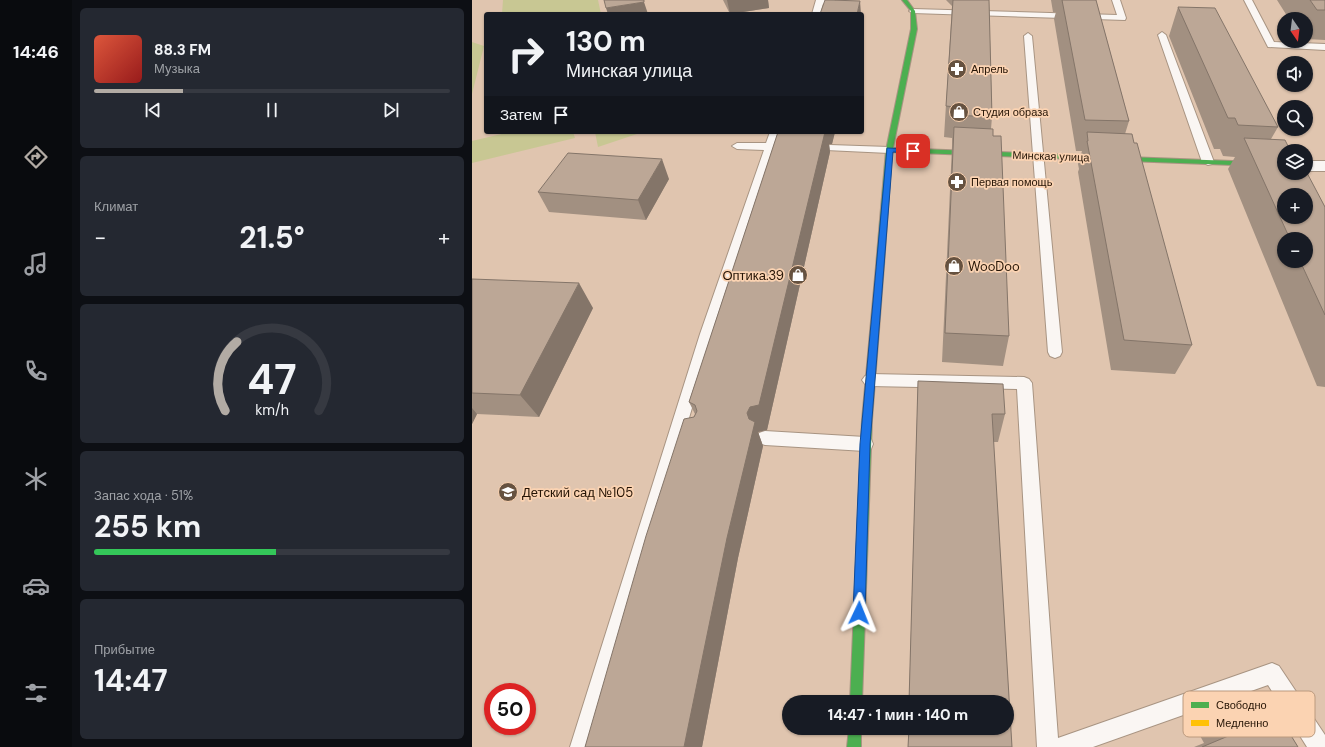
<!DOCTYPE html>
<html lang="ru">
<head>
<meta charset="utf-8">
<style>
	:root { --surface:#171b24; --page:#242831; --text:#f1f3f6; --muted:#9ea1a6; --line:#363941; --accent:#b2aba4 }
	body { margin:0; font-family:"DM Sans",sans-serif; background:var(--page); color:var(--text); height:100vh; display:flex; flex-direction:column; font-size:15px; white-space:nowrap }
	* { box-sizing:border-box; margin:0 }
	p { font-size:13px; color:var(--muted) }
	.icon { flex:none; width:22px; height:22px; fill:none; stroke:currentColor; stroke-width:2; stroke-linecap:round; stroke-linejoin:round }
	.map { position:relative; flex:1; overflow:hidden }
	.side { display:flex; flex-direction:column; gap:8px; padding:8px; background:#0d0f14; width:400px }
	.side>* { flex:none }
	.banner { position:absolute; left:12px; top:12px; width:380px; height:122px; border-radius:4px; box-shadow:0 1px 3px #0004; background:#171b24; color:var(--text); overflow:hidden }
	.needle { width:26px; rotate:166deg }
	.controls { position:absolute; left:805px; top:12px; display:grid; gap:8px }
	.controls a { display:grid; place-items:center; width:36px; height:36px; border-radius:50%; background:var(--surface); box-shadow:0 1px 3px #0004; font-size:20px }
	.speed { position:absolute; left:12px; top:683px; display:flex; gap:8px; font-size:20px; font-weight:700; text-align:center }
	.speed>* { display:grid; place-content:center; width:52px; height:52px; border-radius:50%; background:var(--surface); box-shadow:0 1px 3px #0004; line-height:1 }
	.speed .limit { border:6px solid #d22; background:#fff; color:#111 }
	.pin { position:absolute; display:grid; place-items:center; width:34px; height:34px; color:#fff; margin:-17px; border-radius:8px; box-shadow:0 2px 6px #0006 }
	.me { position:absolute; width:44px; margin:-22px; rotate:2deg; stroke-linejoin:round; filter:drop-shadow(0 0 3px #0008) }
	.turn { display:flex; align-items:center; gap:14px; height:84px; padding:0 16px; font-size:18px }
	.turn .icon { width:52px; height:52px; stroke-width:2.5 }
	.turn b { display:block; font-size:28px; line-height:34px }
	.then { display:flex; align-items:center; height:38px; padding:0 16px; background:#0003; gap:8px; font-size:15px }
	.big { font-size:30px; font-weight:700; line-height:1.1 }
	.side .tile { flex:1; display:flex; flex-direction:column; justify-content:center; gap:6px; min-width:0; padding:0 14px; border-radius:6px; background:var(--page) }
	.side .dial { align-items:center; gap:0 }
	.dial svg { height:104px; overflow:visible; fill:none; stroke:var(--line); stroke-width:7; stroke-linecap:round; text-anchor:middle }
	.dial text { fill:var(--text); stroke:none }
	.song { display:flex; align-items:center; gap:12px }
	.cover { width:48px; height:48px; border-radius:6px; background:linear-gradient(135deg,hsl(10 70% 55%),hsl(0 70% 35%)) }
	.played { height:4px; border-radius:2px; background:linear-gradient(90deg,var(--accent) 25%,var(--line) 25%) }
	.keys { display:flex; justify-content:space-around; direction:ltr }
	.heat { display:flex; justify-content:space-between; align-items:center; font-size:22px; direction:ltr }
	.charge { height:6px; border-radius:3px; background:linear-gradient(90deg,#34c759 51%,var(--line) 0) }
	.trip { position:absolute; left:310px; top:695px; width:232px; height:40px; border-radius:20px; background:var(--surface); box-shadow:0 1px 3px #0004; font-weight:700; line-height:40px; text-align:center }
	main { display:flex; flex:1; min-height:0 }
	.tab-bar { display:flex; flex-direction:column; width:72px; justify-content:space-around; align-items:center; background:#090b0e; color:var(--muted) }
	.tab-bar .icon { width:28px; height:28px }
	.tab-bar .on { color:var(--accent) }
	.tab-bar b { font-size:18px; color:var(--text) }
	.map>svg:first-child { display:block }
	.green { fill:#c8c793 }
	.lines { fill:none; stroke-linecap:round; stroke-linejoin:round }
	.lane-casing { stroke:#a89482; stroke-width:2 }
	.street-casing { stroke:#a89482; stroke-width:2 }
	.fast-casing { stroke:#a89482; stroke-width:2 }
	.slow-casing { stroke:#a89482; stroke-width:2 }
	.lane { fill:#faf6f3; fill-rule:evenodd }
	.street { fill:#faf6f3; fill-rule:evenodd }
	.fast { fill:#4caf50; fill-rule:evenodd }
	.slow { fill:#ffc107; fill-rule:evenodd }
	.wall { fill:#a29081; fill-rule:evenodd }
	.shaded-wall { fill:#847569 }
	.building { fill:#bca796; stroke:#847569; fill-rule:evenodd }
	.route { fill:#1a73e8; stroke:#114b97 }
	.labels { text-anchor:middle; stroke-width:3.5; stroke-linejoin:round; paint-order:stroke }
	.far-poi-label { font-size:11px; fill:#251405; stroke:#fbd3b2; text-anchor:start }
	.far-street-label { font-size:11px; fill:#251405; stroke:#fbd3b2 }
	.poi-label { font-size:13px; fill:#251405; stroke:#fbd3b2; text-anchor:start }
	.key { fill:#fbd3b2; stroke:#bb9a7e; stroke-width:1 }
	.key-label { font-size:11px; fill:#251405 }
</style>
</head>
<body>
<main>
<nav class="tab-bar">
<b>14:46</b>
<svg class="icon on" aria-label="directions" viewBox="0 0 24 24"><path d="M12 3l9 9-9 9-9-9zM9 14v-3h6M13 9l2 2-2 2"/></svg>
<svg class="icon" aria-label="music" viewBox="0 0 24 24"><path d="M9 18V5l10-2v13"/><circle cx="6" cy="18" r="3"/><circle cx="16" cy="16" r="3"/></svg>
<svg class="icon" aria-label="phone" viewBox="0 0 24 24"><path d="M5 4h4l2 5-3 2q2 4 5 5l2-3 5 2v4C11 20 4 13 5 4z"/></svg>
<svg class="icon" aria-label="climate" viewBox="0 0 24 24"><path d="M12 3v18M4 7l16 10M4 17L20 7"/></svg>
<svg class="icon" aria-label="car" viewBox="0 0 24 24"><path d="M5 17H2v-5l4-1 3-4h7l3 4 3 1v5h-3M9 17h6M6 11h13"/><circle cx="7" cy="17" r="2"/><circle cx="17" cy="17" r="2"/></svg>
<svg class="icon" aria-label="filters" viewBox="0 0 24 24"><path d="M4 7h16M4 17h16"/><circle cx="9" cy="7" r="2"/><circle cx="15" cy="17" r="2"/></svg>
</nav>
<section class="side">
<div class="tile">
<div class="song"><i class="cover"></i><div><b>88.3 FM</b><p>Музыка</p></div></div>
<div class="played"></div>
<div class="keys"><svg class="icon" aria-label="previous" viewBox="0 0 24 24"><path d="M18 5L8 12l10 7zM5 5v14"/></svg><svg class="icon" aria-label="pause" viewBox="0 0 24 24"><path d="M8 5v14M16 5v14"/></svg><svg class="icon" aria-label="next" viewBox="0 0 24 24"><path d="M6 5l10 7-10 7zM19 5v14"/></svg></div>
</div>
<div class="tile"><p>Климат</p>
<div class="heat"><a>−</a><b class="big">21.5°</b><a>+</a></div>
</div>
<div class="tile dial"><svg viewBox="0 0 100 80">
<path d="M14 69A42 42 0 1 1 86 69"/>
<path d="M14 69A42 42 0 0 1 23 16" stroke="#b2aba4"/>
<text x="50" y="56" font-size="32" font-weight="700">47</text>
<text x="50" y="72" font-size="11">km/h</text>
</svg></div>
<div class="tile"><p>Запас хода · 51%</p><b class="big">255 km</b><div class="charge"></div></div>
<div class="tile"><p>Прибытие</p><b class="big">14:47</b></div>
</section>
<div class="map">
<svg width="853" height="747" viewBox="0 0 853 747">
	<rect width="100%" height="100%" fill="#e0c5af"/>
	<path class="green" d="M31 0H126L129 14H30Z
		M0 42 12 46 0 94Z
		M38 132H101L103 138 0 163V141Z
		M123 132H171L126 147Z"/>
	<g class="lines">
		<g class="lane-casing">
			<path id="lane" d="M344 0H363L362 2 351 4 348 14H340Z
				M640 0H648L654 18 653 20 441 13 437 11 441 9 645 15Z
				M772 0H780L802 42 853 44V50L796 47Z
				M690 32 694 35 742 162 740 164 736 165 730 162 686 35Z
				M556 33 560 36 590 352 588 356 583 358 578 356 576 352 552 36Z
				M298 132H308L304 144 311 145 312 147 311 149 302 150 242 334 214 428H227L233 430 235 435 233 440 227 442 210 441 120 747H98L228 334 292 150 265 149 260 146 265 143H294Z
				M358 145 417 147 422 150 417 153 354 150 353 148 354 146Z
				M398 374 552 377 557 379 560 383 586 738 800 663 807 666 853 735V747H835L796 685 621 747H565L545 389 398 386 393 384 390 380 393 376Z
				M293 431 393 437 399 439 401 444 399 449 393 451 293 445 287 443 285 438 287 433Z"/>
		</g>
		<g class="street-casing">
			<path id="street" d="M834 161H853V171H834Z"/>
		</g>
		<g class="fast-casing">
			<path id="fast" d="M430 0H435L443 11 445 29 421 148 812 163V167L420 152 412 266 408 269 405 268 404 266 414 150 439 29V11Z
				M395 416 398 417 400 420 390 702H378L390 420 392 417Z
				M377 728H389V747H375Z"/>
		</g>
		<g class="slow-casing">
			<path id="slow" d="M408 263 412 266 400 420 398 423 395 424 392 423 390 420 404 266Z"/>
		</g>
		<use href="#lane" class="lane"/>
		<use href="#street" class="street"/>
		<use href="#fast" class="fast"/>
		<use href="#slow" class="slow"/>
	</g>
	<path class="wall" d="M251 0H296L297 8 258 14Z
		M474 0H517L520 117 519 129 521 136 537 336 531 366 470 362 480 146V138L472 137 480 6Z
		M579 0H624L657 121 653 134 720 345 703 374 639 370 606 172 607 169 606 164 610 151H604L582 19 584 12H581Z
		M805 0H853V40L834 39V19H817Z
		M706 7 806 127 799 139 818 150 853 207V387L845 386 756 169 763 157 751 156 748 149H742L697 36ZM812 239H834V261H812Z
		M306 132H363L360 144H357L358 152 295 430 286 432 291 446 266 558 230 747H113L222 417 223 414 217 402Z
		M197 179 174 220 77 212 66 192Z
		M0 279 121 308 67 417 5 414 0 424Z
		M446 381 533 414 526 442H521L540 747H436V728H535V702H437Z
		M793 693 826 747H722L732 743 721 723Z"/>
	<path class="shaded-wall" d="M255 0H296L297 8 258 14Z
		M388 1 389 14H385Z
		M172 2 176 14H136L134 8Z
		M350 132H363L360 144H357L358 152 295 430 286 432 291 446 266 558 230 747H212L275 413Z
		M190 159 197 179 174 220 166 200Z
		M107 283 121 308 67 417 48 395Z
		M0 408 5 414 0 424Z"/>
	<path class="building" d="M132 0H172V2L134 8Z
		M353 0H358L388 1 385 14H348Z
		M481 0H517L520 117 482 115 483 107 474 106Z
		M590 0H624L657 121 613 120Z
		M838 0H853V10H845Z
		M706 7 743 8 806 127 766 125 763 118H756Z
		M482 127 521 129V136H529L537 336 473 333Z
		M306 132H353L287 405 278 407 275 413 277 419 283 422 255 538 212 747H113L174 536 212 419 222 417 225 411 223 405 217 402Z
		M615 132 660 134 662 143H665L720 345 652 340 615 141H616Z
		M772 138 813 140 818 150H823V151H812V173H834V171L853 207V315L828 261H834V239H818ZM812 195H834V217H812Z
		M96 153 190 159 166 200 66 192Z
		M0 279 107 283 48 395 0 393Z
		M446 381 531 384 533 414H520L540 747H436L437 728H535V702H437Z
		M793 693 826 747H730L761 734 748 712Z"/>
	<path class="route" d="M415 148 441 149 444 151 441 153 421 152 398 444 393 613 391 617 387 619 383 617 381 613 388 444Z"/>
	<defs>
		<g id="pharmacy-disc" transform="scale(1)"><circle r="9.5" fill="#665240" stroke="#fbd3b2"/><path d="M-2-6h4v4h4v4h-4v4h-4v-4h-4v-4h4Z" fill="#fff"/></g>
		<g id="shop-disc" transform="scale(1)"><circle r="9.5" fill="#665240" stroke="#fbd3b2"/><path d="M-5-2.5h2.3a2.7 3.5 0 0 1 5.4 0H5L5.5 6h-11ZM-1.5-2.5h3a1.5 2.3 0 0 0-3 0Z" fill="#fff"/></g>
		<g id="school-disc" transform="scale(1)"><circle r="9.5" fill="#665240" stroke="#fbd3b2"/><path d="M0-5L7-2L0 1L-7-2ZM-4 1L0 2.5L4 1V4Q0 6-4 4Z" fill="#fff"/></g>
	</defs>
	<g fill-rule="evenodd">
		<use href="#pharmacy-disc" x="485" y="69"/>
		<use href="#shop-disc" x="487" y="112"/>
		<use href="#pharmacy-disc" x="485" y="182"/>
		<use href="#shop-disc" x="482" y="266"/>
		<use href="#shop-disc" x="326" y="275"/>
		<use href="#school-disc" x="36" y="492"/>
	</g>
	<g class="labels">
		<g class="far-poi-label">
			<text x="499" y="73">Апрель</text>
			<text x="501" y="116">Студия образа</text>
			<text x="499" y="186">Первая помощь</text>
		</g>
		<g class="far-street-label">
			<text transform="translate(579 156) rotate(2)" y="4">Минская улица</text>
		</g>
		<g class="poi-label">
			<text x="496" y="271">WooDoo</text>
			<text x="312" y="280" text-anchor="end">Оптика.39</text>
			<text x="50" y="497">Детский сад №105</text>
		</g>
	</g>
	<rect x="711" y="691" width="132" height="46" rx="6" class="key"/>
	<rect x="719" y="702" width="18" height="6" fill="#4caf50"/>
	<rect x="719" y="720" width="18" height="6" fill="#ffc107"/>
	<g class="key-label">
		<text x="744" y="709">Свободно</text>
		<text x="744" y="727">Медленно</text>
	</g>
</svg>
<div class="controls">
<a><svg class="needle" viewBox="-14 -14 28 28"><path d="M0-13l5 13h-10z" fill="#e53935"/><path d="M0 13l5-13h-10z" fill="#9ea1a6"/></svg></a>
<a><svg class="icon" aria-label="sound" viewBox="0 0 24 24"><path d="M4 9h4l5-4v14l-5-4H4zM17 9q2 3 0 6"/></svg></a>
<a><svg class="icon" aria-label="search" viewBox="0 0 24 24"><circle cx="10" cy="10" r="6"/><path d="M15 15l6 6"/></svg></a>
<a><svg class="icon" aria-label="layers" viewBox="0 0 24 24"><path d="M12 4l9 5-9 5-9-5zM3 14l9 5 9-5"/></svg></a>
<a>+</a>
<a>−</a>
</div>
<div class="speed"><div class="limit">50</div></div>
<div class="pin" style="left:441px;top:151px;background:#d93025"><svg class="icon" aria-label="arrive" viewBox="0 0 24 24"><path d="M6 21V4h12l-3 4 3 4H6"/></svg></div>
<svg class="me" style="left:387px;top:613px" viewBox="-20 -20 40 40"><path d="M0-17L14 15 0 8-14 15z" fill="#1a73e8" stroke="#fff" stroke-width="4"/></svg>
<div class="trip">14:47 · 1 мин · 140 m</div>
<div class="banner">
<div class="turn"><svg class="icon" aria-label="right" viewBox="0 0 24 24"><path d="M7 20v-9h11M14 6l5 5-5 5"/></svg><div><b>130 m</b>Минская улица</div></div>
<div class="then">Затем<svg class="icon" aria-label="arrive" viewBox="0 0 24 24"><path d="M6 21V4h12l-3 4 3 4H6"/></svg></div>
</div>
</div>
</main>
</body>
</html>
